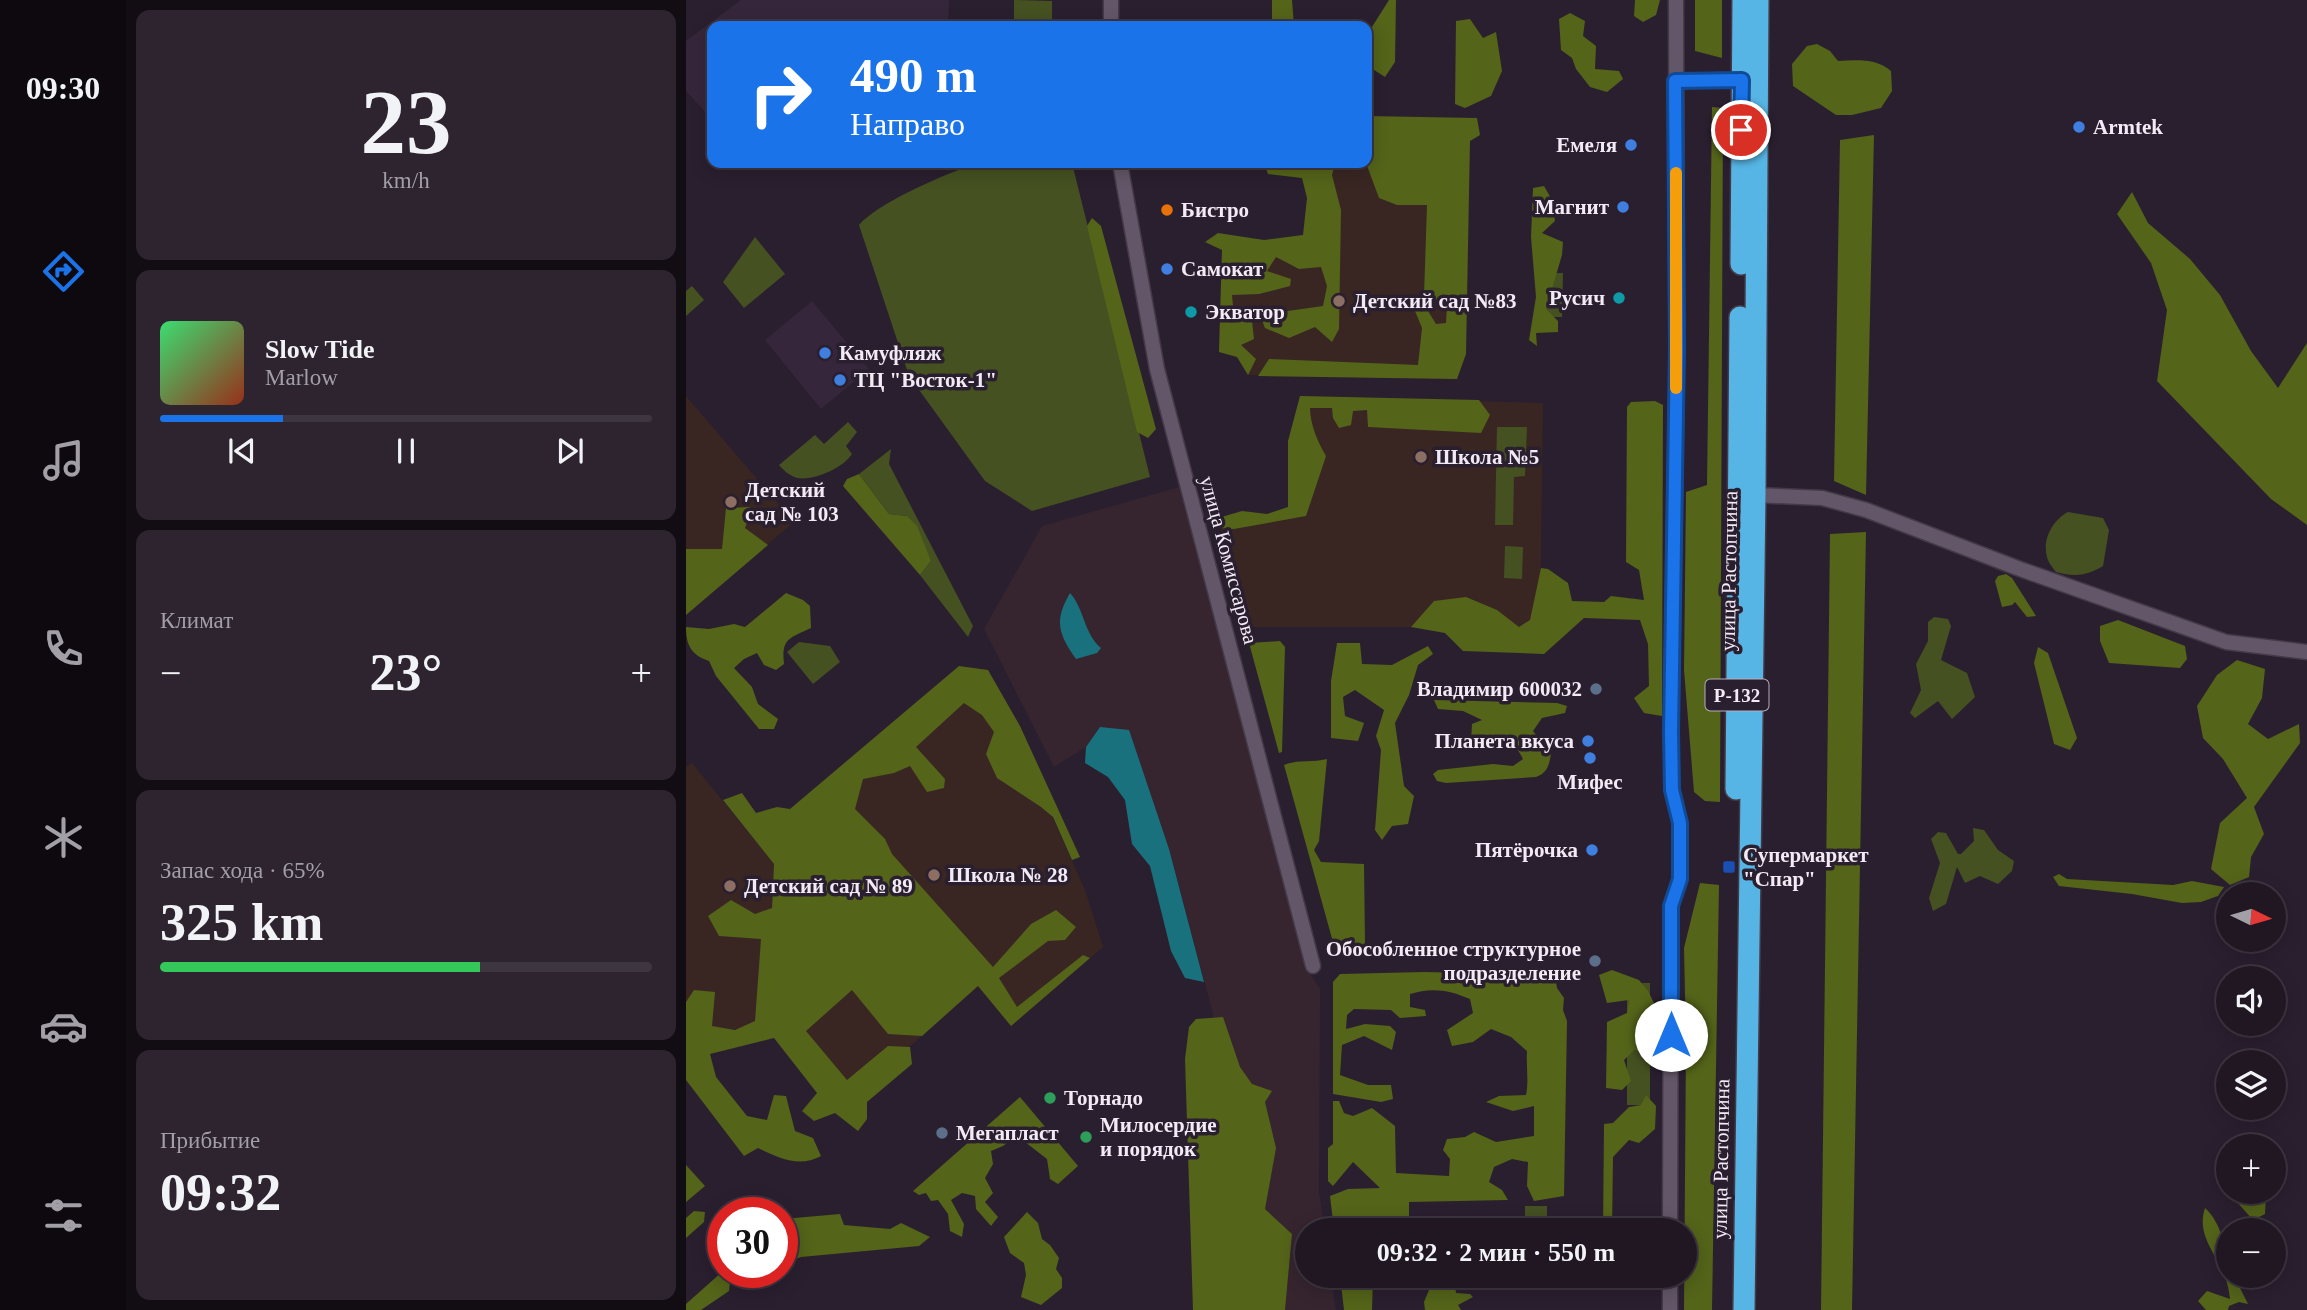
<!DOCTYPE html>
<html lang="ru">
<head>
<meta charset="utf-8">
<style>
	:root { --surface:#201723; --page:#2d2430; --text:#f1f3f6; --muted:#a29fa6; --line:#3d3641; --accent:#1a73e8 }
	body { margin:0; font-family:Georgia,serif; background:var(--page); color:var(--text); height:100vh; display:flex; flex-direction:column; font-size:26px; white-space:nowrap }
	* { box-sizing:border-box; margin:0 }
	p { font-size:23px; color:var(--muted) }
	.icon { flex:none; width:38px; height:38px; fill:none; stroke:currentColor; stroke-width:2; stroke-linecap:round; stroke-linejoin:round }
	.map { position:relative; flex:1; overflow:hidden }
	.panel { display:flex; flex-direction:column; gap:10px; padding:10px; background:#120d13; width:560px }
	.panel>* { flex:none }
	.banner { position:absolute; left:21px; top:21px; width:665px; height:147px; border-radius:14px; box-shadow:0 4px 18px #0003,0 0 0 2px var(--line); background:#1a73e8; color:#fff; overflow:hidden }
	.needle { width:46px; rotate:95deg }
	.fabs { position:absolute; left:1530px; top:882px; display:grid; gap:14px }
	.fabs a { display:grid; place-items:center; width:70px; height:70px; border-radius:50%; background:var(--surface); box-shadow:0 4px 18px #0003,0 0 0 2px var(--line); font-size:35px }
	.speed { position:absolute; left:21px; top:1197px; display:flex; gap:14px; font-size:35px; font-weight:700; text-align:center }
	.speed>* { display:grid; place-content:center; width:91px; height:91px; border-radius:50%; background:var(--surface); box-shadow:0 4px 18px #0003,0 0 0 2px var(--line); line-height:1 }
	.speed .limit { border:10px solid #d22; background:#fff; color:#111 }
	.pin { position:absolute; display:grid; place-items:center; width:60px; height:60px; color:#fff; margin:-30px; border:4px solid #fff; border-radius:50%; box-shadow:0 2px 7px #0007 }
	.me { position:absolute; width:77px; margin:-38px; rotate:0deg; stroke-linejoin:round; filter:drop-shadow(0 0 5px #0008) }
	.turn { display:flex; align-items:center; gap:24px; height:147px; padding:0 28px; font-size:32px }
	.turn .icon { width:91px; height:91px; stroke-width:2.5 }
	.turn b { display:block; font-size:49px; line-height:60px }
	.big { font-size:52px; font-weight:800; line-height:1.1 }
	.panel .card { flex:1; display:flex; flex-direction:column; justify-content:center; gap:10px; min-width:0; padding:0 24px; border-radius:14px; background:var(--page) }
	.panel .dial { align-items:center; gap:0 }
	.dial b { font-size:91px; line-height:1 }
	.song { display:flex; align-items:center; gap:21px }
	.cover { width:84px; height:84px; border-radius:10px; background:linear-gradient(135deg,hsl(140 70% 55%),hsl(10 70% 35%)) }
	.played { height:7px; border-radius:4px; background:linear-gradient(90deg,var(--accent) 25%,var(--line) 25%) }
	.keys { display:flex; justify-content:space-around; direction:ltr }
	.heat { display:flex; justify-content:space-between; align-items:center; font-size:38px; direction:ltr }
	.charge { height:10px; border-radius:5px; background:linear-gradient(90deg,#34c759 65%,var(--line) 0) }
	.trip { position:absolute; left:609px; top:1218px; width:402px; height:70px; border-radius:35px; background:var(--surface); box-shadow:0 4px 18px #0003,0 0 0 2px var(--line); font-weight:800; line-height:70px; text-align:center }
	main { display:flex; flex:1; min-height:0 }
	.dock { display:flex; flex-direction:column; width:126px; justify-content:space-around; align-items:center; background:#0d090e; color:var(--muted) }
	.dock .icon { width:49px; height:49px }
	.dock .on { color:var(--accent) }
	.dock b { font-size:32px; color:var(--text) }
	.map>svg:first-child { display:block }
	.built { fill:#36263b }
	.industrial { fill:#36252f }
	.education { fill:#392623 }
	.green { fill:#455121 }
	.forest { fill:#546419 }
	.water { fill:#1a717e }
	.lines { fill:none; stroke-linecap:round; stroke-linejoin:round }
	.street-casing { stroke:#443a47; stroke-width:17 }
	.highway-casing { stroke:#443a47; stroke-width:24 }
	.street { stroke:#635668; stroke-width:14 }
	.highway { stroke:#56b5e5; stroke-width:21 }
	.route-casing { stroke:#114b97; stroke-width:18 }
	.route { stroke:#1a73e8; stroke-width:12 }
	.slow { stroke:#f59e0b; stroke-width:12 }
	.shop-dot { fill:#3f7fe0; stroke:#2a1f2f; stroke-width:2.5 }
	.food-dot { fill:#e8710a; stroke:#2a1f2f; stroke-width:2.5 }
	.culture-dot { fill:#0f9aa8; stroke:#2a1f2f; stroke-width:2.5 }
	.education-dot { fill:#8d6e63; stroke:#2a1f2f; stroke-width:2.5 }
	.service-dot { fill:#5c6f8a; stroke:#2a1f2f; stroke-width:2.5 }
	.transit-dot { fill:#1a4fb4; stroke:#2a1f2f; stroke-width:2.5 }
	.leisure-dot { fill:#2e9e5b; stroke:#2a1f2f; stroke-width:2.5 }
	.labels { text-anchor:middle; stroke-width:7; stroke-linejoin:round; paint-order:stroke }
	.shield { fill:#2a1f2f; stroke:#b6adba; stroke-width:2 }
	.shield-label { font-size:19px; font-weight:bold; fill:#f2eaf5 }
	.poi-label { font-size:21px; font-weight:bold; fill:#f2eaf5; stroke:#2a1f2f; text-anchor:start }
	.street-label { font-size:21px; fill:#f2eaf5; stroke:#2a1f2f }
</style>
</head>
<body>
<main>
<nav class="dock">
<b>09:30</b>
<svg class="icon on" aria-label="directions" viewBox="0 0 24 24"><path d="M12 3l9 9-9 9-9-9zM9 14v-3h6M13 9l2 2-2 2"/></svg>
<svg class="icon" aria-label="music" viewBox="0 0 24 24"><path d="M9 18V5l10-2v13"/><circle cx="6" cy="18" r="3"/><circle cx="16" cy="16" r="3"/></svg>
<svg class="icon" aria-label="phone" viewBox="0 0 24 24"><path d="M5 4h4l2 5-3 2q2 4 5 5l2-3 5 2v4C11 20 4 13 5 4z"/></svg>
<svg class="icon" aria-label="climate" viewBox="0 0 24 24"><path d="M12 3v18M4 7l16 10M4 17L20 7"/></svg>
<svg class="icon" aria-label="car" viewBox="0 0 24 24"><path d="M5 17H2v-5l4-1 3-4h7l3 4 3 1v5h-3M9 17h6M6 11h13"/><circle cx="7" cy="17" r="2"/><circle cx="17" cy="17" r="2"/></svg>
<svg class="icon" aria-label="filters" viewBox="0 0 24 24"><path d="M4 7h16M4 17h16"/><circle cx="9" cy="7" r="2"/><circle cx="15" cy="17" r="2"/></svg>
</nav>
<section class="panel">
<div class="card dial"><b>23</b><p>km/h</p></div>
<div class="card">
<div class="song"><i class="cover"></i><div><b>Slow Tide</b><p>Marlow</p></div></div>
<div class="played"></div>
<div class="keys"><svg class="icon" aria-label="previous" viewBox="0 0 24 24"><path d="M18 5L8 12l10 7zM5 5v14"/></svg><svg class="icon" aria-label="pause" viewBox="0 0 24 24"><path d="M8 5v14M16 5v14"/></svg><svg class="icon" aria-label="next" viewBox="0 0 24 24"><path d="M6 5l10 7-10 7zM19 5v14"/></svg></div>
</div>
<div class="card"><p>Климат</p>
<div class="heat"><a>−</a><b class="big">23°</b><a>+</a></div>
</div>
<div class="card"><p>Запас хода · 65%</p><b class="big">325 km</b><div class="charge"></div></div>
<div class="card"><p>Прибытие</p><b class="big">09:32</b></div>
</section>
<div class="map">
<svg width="1621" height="1310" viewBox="0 0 1621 1310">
	<rect width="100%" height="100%" fill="#2a1f2f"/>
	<path class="built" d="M55 0H263L262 26H26V106L19 112 0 91V41Z
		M126 301 183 369 135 409 79 340Z"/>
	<path class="industrial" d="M493 487 625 976 634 988 633 1193 639 1230H621V1276H645L650 1310H599L606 1234 579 1209 483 849 414 727 400 747 368 767 298 629 356 526Z"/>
	<path class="education" d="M774 131 771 379 562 375 551 357 533 352 536 245 631 244 632 163H681Z
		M0 396 108 522 0 615Z
		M614 396 857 403 854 627H559L532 518 612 512Z
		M280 674 326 727 399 890 417 947 325 1026 292 986 158 1105 97 1036 106 818Z
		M6 763 88 864 80 1029 0 1030V767Z"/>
	<path class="green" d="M328 0 366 1V25L328 24Z
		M280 163H386L464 477 346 511 299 481 223 376 173 225C192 203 251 178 280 167Z
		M69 237 99 274 58 308 37 282Z
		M860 273H877L876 317H860Z
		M6 286 18 300 0 316V291Z
		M162 422 171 432 160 446 166 454C157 468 128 481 111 478 104 476 97 470 93 465L129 435 138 444Z
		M811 427H841L839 476 828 477 827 525H809Z
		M205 449 203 464 287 626 282 637 234 575 245 561 221 516 203 514 173 474Z
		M1382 512 1417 518 1423 530 1417 566C1400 576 1389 577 1370 572 1367 568 1362 562 1361 557 1356 539 1367 520 1382 512Z
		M819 546 837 547 836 579 818 578Z
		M1248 617 1262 619 1265 626 1255 660 1281 673 1289 697 1266 719 1252 701 1229 718 1224 713 1235 690 1230 664 1242 641V622Z
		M113 642 144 646 154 662 127 684 101 652Z
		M1287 828 1298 830 1312 850 1328 861 1326 871 1312 884 1294 876 1279 883 1271 867 1260 904 1247 911 1243 898 1254 863 1245 839 1252 832 1260 833 1272 854H1275L1288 841Z
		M941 983H964V1105H941Z
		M839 1206H861V1230H839Z"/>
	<path class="forest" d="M586 0H606L608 26H586Z
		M703 0H710L709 62 699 77 685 68 681 54V28L684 30Z
		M949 0H974L970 15 957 22 948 16Z
		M1009 0H1036V58L1009 51Z
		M884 13 899 21 897 36 910 46 909 69 933 71 937 79 921 92 904 87 890 69 886 58 875 50 873 19Z
		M784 19 797 38 810 32 816 71 805 96 779 108 769 104 770 21Z
		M1131 44 1144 51 1152 61C1171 60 1190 58 1205 71L1206 91 1195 108 1166 115H1150L1107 86 1106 64 1121 46Z
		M1026 107 1037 108 1034 802 1019 801 1008 792 998 670 1000 492 1021 485Z
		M681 116 791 118 794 135 784 141 780 354 771 379 572 376 583 359 732 365 736 328 729 311 739 306 750 324 760 323 761 304 738 296 741 205H711L693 198 680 163Z
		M1188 135 1180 495 1148 481 1154 140Z
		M578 163H649L646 175 655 210 653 329 646 342 629 327 603 338 579 328 574 315 637 306 641 286 635 267 613 269 590 257 581 271 605 279 604 286 573 294 546 295 548 317 566 321 568 339 555 345 570 359 562 375 551 357 533 352 536 250 519 242 532 233 578 240 617 235 621 198 616 178 582 174Z
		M858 186 866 200 869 221 856 233 877 242 876 255 860 309 872 321V332L850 333 851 346 843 340 850 297 845 237 847 188Z
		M1446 192 1462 223 1504 259 1534 295 1565 351 1592 388 1621 343V525L1585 499 1471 381 1481 310 1465 263 1431 214Z
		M406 218 415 226 470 429 462 438 451 432 401 226Z
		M614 396 793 400 804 415 795 433 682 427 681 410 667 411 665 425 653 428 647 418 646 408H624C624 424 632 443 640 456L620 516 548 529 535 528 532 518 556 511 581 514 602 507V441Z
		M969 401 977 405 976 716 958 713 948 698 963 686 962 644 954 620 898 618 858 654 777 651 759 633 725 627 748 601 780 597 811 610 833 627 844 620 855 568 862 569 882 583 886 601 918 602 925 596 958 600 953 570 940 562 941 407 945 402Z
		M173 474 203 514 221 516 231 526 245 561 234 575 157 486 161 479Z
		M64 507 65 512 59 528 82 545 0 615V549H36L40 508Z
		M1180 532 1166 1310H1135L1144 534Z
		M1320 574 1326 578 1350 616 1341 617 1329 602 1326 605 1316 607 1309 581 1312 576Z
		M100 593 117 600 124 606 125 628C104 638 95 638 98 664L90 670 78 665 71 653 58 659 48 668 66 687 72 704 92 719 88 729H73L30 676 23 661C5 655 0 645 0 627L23 629 48 624 59 627Z
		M1432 620 1499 646 1501 659 1494 668 1423 663 1414 641V626Z
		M594 641 599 647 596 752 593 753 563 643Z
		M651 643H674L676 664 706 665 742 646 747 654 732 665 723 695 709 723 718 786 728 796 722 824 706 826 696 840 689 830 695 750 690 736 698 710 669 690 657 697 659 716 678 723 672 741 645 738V681Z
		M1352 647 1362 653 1391 738 1384 750 1368 744 1348 663Z
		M1551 660 1579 669 1576 698 1562 724 1582 739 1613 724 1614 743 1568 807 1578 834 1565 857 1563 877 1544 885 1525 869 1534 823 1561 798 1537 759 1517 738 1511 706 1531 675Z
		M273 666 302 670 334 726 394 857 386 860 367 817 355 807 311 778 300 754 308 732 296 715 278 703 230 747 259 779 258 788 241 792 224 766 208 773 177 779 169 809 199 839 206 854 307 967 345 924 370 910 390 927 379 940 362 941 313 978 331 1007 397 955 404 958 325 1026 292 986 236 1036 202 1034 166 990 120 1031 161 1080 202 1046 224 1047 226 1064 181 1102V1119L172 1131 149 1113 128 1121 116 1111 131 1093 88 1038 24 1054 30 1077 61 1116 81 1120 88 1095 100 1096 109 1131 127 1138 135 1156C113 1168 93 1158 72 1148L58 1156 0 1080V1002L8 990 29 992 26 1026 49 1030 69 1021 75 939 33 936 22 916 45 900 69 914 86 908 88 864 37 800 56 793 70 813 91 807 104 809Z
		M748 700 871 703 881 706 879 713 856 718 847 731 865 754C863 766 861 773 850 777L760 783 751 781 747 774 752 770 807 764 827 766 837 759C820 725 808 749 785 742L786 724 796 720 777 711 752 709Z
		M641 759 633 841 628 850 635 862 678 864 679 943 674 955 650 953 598 765C612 759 626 763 641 759Z
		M1373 874 1381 879 1487 885 1506 881 1538 887 1532 896 1515 902 1496 903 1446 894 1373 886 1367 877Z
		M1014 883 1033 885 1026 1310H998L1000 1042 998 948Z
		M926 970 953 980 962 991 973 1013 968 1053 948 1050 938 1060 945 1081 936 1090 920 1088 921 1022 941 1013 943 1000 921 1003 913 975Z
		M738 972 869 975 871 988 878 998 877 1010 881 1021 878 1196 848 1201 841 1186 842 1162 826 1159 808 1167 803 1182 816 1190 822 1200 723 1202V1224L688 1221 687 1230H648L644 1196 662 1189 694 1188 667 1162 647 1186 642 1181V1148L647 1144V1101H653L658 1113 667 1116 686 1108 709 1126 710 1173 763 1176 764 1159 757 1150 761 1139 779 1137 788 1132 810 1142 848 1136V1106L827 1111 800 1102 813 1096 840 1095C843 1081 840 1066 841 1051L825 1037 805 1029 787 1042 766 1046 761 1030 787 1013 784 999C764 990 745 987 724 994V1007L739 1010 740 1016 714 1018 705 1010 668 1009 661 1015 660 1029 679 1024 704 1026 710 1032 706 1050 678 1036 656 1045 654 1075 682 1085H705L707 1099 695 1102 647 1094V982L654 974Z
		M537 1017 554 1067 566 1084 586 1091 579 1102 590 1148 579 1209 606 1234 599 1310H507L499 1059 503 1027 510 1019Z
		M960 1095 970 1106 969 1129 953 1143 943 1140 927 1157 926 1230H917L918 1124 927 1123 943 1107 955 1105Z
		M334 1097 392 1166 372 1184 364 1179 361 1159 339 1142 336 1132 317 1146 305 1151 307 1164 299 1178 307 1193 299 1202 312 1217 305 1226 290 1209 289 1196 276 1193 265 1200 278 1224 276 1237 264 1231 262 1214 252 1200 245 1201 240 1193 233 1195 227 1191Z
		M0 1165 19 1186 0 1202Z
		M1542 1192H1567L1580 1195 1579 1214 1567 1220Z
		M1519 1208C1536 1223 1542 1254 1542 1276H1548L1562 1304 1553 1302 1543 1306 1542 1310H1520L1512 1301 1521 1291 1544 1299C1543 1292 1542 1284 1539 1277 1530 1253 1510 1235 1519 1208Z
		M8 1211 19 1212 18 1222 0 1238V1218Z
		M341 1212 352 1223 356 1239 364 1245 373 1258 370 1269 376 1278V1288L355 1305 335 1297 340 1275 338 1263 324 1253 318 1237Z
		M154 1214 158 1225 204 1229 215 1223 244 1237 233 1246 115 1257 96 1264 97 1219Z
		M37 1271 45 1273 43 1291 15 1310H0V1304Z
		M654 1276H687L686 1310H658Z
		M748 1278H768L770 1293 784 1294 787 1297 772 1305 775 1310H739L738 1302Z"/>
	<path class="water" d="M384 593C398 608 398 634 415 648L411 653 390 659C372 633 368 621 384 593Z
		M414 727 443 730 483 849 518 982 499 978 485 951 464 866 446 844 439 800 422 777 399 763 400 747Z"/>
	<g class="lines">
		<g class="street-casing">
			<path id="street" d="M425 26V0
				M989 81 1056 80
				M434 163 471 369 627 966
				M1069 495 1136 498 1180 510 1334 569 1540 642 1621 652
				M984 1230 985 906 994 879V823L986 790 985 732 991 349 990 0
				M984 1276V1310"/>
		</g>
		<g class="highway-casing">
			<path id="highway" d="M1055 264 1057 0
				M1050 789 1054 317
				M1058 1310 1069 495 1072 0"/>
		</g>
		<use href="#street" class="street"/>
		<use href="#highway" class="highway"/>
	</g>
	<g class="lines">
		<g class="route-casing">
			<path id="route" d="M985 1035V906L994 879V823L986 790 985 732 991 349 989 81 1056 80 1055 130"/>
		</g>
		<use href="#route" class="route"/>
		<path class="slow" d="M990 388V173"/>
	</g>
	<g class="shop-dot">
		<circle cx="1393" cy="127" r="7"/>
		<circle cx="945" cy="145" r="7"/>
		<circle cx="937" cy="207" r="7"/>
		<circle cx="481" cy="269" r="7"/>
		<circle cx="139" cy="353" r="7"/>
		<circle cx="154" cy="380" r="7"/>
		<circle cx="902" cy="741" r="7"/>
		<circle cx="904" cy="758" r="7"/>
		<circle cx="906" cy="850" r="7"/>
	</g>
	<circle class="food-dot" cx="481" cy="210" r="7"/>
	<g class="culture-dot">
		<circle cx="933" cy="298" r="7"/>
		<circle cx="505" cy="312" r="7"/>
	</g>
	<g class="education-dot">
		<circle cx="653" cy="301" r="7"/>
		<circle cx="735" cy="457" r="7"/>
		<circle cx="45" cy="502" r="7"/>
		<circle cx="248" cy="875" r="7"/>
		<circle cx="44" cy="886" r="7"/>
	</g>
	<g class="service-dot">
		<circle cx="910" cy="689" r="7"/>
		<circle cx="909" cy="961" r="7"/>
		<circle cx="256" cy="1133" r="7"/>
	</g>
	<rect class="transit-dot" x="1036" y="860" width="14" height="14" rx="3.5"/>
	<g class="leisure-dot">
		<circle cx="364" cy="1098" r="7"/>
		<circle cx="400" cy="1137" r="7"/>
	</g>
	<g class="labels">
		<rect class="shield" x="1019.5" y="679.5" width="63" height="31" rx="5"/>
		<g class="shield-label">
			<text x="1051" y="702">Р-132</text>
		</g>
		<g class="poi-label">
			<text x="1407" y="134">Armtek</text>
			<text x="931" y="152" text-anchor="end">Емеля</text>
			<text x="923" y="214" text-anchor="end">Магнит</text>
			<text x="495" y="217">Бистро</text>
			<text x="495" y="276">Самокат</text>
			<text x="919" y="305" text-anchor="end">Русич</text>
			<text x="667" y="308">Детский сад №83</text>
			<text x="519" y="319">Экватор</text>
			<text x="153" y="360">Камуфляж</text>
			<text x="168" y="387">ТЦ "Восток-1"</text>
			<text x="749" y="464">Школа №5</text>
			<text x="59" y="497">Детский<tspan x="59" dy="24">сад № 103</tspan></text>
			<text x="896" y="696" text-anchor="end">Владимир 600032</text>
			<text x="888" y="748" text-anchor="end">Планета вкуса</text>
			<text x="904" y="789" text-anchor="middle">Мифес</text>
			<text x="892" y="857" text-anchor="end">Пятёрочка</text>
			<text x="1057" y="862">Супермаркет<tspan x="1057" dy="24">"Спар"</tspan></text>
			<text x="262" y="882">Школа № 28</text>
			<text x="58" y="893">Детский сад № 89</text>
			<text x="895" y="956" text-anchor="end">Обособленное структурное<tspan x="895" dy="24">подразделение</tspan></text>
			<text x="378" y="1105">Торнадо</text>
			<text x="414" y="1132">Милосердие<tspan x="414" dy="24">и порядок</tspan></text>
			<text x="270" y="1140">Мегапласт</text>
		</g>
		<g class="street-label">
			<text transform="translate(543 560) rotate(75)" y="7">улица Комиссарова</text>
			<text transform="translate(1043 571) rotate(-89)" y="7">улица Растопчина</text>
			<text transform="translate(1035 1159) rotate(-89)" y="7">улица Растопчина</text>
		</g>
	</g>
</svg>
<div class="fabs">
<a><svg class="needle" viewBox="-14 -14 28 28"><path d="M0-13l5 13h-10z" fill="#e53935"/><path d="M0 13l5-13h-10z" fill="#a29fa6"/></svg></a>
<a><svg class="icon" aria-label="sound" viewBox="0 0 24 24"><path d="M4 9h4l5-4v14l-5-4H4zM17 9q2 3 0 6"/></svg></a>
<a><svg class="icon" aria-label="layers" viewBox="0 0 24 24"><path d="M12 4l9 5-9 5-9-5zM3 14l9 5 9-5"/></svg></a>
<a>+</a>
<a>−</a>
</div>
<div class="speed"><div class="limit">30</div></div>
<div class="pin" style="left:1055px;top:130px;background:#d93025"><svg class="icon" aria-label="arrive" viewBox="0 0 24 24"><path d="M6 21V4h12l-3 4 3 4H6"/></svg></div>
<svg class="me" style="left:985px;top:1035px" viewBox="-20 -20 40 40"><circle r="19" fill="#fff"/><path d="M0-13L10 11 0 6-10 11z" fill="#1a73e8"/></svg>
<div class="trip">09:32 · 2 мин · 550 m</div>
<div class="banner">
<div class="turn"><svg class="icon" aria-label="right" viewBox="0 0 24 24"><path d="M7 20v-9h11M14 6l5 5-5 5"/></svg><div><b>490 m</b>Направо</div></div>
</div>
</div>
</main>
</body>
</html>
